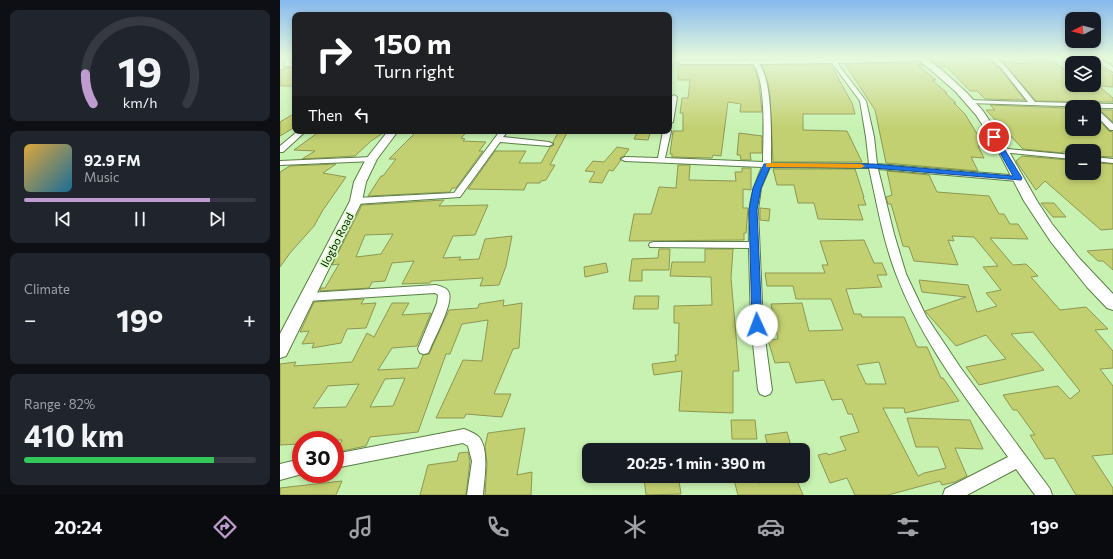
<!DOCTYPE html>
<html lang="en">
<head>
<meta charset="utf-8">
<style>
	:root { --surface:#171b24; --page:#20242c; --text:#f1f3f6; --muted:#9ea1a6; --line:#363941; --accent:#bf9ccf }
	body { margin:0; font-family:Commissioner,sans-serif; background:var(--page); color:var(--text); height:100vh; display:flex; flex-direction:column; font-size:15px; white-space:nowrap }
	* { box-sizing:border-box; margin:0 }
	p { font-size:13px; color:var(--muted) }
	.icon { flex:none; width:22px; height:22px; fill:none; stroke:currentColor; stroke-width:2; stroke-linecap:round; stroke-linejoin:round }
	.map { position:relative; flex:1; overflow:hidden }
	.details { display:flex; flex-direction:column; gap:10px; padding:10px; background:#0d0f14; width:280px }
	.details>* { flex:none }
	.guide { position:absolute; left:12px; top:12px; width:380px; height:122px; border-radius:8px; box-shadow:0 2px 6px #0003; background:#202124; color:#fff; overflow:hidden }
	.needle { width:26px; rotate:264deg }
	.buttons { position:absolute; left:785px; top:12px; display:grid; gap:8px }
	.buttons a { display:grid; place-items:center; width:36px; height:36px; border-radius:8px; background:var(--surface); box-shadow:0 2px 6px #0003; font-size:20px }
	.speed { position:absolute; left:12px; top:431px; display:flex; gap:8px; font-size:20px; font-weight:700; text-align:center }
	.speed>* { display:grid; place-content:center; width:52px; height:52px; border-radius:50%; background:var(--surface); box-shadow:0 2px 6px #0003; line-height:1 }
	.speed .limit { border:6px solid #d22; background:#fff; color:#111 }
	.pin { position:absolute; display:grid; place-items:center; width:34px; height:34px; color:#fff; margin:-17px; border:2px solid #fff; border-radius:50%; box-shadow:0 1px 4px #0007 }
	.me { position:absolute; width:44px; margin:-22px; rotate:358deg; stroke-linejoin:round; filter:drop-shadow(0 0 3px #0008) }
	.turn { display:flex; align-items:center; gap:14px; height:84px; padding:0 16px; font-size:18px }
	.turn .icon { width:52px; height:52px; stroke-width:2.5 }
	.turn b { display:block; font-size:28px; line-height:34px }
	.then { display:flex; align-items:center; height:38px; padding:0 16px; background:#0003; gap:8px; font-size:15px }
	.big { font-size:30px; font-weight:700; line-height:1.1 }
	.details .widget { flex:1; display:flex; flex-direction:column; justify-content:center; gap:6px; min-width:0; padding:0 14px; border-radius:8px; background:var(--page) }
	.details .dial { align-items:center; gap:0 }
	.dial svg { height:104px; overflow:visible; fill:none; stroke:var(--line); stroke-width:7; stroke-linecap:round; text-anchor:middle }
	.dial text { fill:var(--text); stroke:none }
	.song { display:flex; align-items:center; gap:12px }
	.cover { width:48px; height:48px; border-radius:6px; background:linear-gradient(135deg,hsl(40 70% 55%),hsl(200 70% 35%)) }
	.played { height:4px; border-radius:2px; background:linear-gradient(90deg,var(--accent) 80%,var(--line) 80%) }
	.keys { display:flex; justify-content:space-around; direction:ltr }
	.heat { display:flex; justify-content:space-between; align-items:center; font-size:22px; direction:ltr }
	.charge { height:6px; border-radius:3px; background:linear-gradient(90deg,#34c759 82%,var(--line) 0) }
	.trip { position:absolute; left:302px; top:443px; width:228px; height:40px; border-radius:8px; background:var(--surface); box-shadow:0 2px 6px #0003; font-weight:700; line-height:40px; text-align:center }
	.dock { display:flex; height:64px; justify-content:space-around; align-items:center; background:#090b0e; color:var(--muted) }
	.dock .icon { width:28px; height:28px }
	.dock .current { color:var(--accent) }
	.dock b { font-size:18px; color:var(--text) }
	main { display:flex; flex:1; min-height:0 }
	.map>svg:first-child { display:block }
	.building { fill:#c3d071; stroke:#8d9750; fill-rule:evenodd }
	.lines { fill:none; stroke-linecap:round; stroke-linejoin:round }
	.minor-casing { stroke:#597f44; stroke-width:2 }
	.secondary-casing { stroke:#597f44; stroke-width:2 }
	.minor { fill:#fff; fill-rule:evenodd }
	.secondary { fill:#fff; fill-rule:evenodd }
	.route { fill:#1a73e8; stroke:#114b97 }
	.slow { fill:#f59e0b }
	.labels { text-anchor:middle; stroke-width:3.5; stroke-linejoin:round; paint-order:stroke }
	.street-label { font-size:11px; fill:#051300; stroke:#dbfdca }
</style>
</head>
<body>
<main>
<section class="details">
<div class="widget dial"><svg viewBox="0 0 100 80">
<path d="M14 69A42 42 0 1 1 86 69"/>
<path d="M14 69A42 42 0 0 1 8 46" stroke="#bf9ccf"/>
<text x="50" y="56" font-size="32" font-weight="700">19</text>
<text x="50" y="72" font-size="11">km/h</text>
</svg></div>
<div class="widget">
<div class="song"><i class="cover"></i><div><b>92.9 FM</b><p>Music</p></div></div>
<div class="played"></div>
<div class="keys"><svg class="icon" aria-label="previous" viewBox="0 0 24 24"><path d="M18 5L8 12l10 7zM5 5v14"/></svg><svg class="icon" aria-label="pause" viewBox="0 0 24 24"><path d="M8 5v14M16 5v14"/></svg><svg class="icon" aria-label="next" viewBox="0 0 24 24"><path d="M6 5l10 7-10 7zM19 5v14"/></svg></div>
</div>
<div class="widget"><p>Climate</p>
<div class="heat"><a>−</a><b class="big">19°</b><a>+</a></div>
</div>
<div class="widget"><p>Range · 82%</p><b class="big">410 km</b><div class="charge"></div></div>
</section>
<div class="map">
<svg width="833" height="495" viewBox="0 0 833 495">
	<rect width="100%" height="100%" fill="#c8f2b2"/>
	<path class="building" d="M649 58 709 59 721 70 745 100 705 99 697 91H690L667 67H660Z
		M745 59 772 61 792 75V85H806L814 91V63L833 75V87L819 86 833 98V102L756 101 723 62 749 64Z
		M636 63 639 66 640 63 644 66H639L656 80H652L667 93H665L676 103H674L685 114 705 147 698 146 704 158 691 157 698 171 606 163 595 110 565 64Z
		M398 64 401 66H472L476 73 479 83 482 112H460L461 104 448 102 441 156 433 155 432 158 392 157V154H390L393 131H403V113H400L402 98H408L410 80H398Z
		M482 65H551L572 103 575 114H523V130L567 131 582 162H493L490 96 488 83Z
		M6 68H15V83L12 86H0V70Z
		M710 105 785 108 792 113V129H814V115L829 131 833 132V157L814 156V151L782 152 783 153 743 149 706 110H715Z
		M820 110H833V122Z
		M15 113V127L0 136V122Z
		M40 131H106L91 141 75 156 22 159 35 151 14 150Z
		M137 131H188L181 138 185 139 183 141 206 142 199 151H203L176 188H172L170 192 88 196 101 176H103L116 159H109Z
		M279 131H288L270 165H275L266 180 261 181 260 183H247L244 190 188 189 215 151H246L239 163H261L270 147 274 145 273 142Z
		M358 131H371L368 140 354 139Z
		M459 133 482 136V153H470L471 160H461L460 155H457Z
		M337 147 349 149 344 156 340 158 341 160 333 171 329 170 322 183 309 182 315 172 305 171 313 161 324 162Z
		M742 156 789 160 792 164V173H814V163L833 164V229L821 230 765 181 756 190 736 161Z
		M56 164 43 173 66 177 43 210 34 226 10 253 0 267V172L10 166Z
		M398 165H410L409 180 456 181 455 172H462V168H471V190L463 189V208H468L466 233H464V240L349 241 354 214H371L379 187 396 188Z
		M493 169H575L584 197H583L586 205H578L583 220 538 219 534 203H518L514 185H497Z
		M607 171 649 175 657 192 709 196 719 214H724L730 224H738L748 239 710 238 733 265 746 264 758 276 751 277 780 310 806 307 828 329 815 330 833 351V368L820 369 833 386V454L812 456 833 488V495H796L774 458 765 459 750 435H755L737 410H733L723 395 778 386 790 399 800 391 753 332 731 334 764 370 699 385 686 367 726 359 706 335 676 346 645 311 686 297 642 292 639 280 688 285 697 312 717 306 706 293 721 290 703 267 718 266 694 237 672 236 674 241 668 240 678 265 634 261 629 247 623 246 611 204H608L606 197 612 195Z
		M164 200 159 206 208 205 195 235 173 236 163 258 181 257 179 260 199 259 205 239 232 236 226 266 219 285 200 286 203 278 151 281 150 283 122 284 134 261 112 263 105 281 92 282 89 288 40 291 41 288H45L59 264 52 265 82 205ZM113 234 101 254 76 257 85 235Z
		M761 203H774L786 217H773Z
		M480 208 490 209 489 221 480 220Z
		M584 240 594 263H602L607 275H597L602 287 566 289 574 314H581L582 317H624L637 347H647L661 378H663L679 401 625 413 624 408H603L638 476 644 473 666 468 658 447H636L627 418 690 420 703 449 675 448 687 476 675 482 662 485 660 481 608 495H575L567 478 550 483 538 455 547 453 548 455 566 450 560 437 579 432 572 414H568L562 399 552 400 544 380 516 383 509 362 495 363 488 340 498 339 491 304 522 303 529 331 563 330 551 299H516L513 286H487L485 273H545L542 265H548L540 241ZM599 362 606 384H586L577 365Z
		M379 249H390L389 270H362V281H349L352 259 378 258Z
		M425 249H453L451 278 459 371H453V413L399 411 402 371 374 375 372 364 396 361 395 355H398L399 323H394V306L432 305 431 277 390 276 392 262H425Z
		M833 249V270L823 261H818L807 251Z
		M326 263 328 272 305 277 304 267Z
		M355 296H379L378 309H353Z
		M84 299 81 304 96 303 86 328 67 329 61 343 32 348 34 343 22 344 29 331 20 332 34 302Z
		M224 300 223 306 242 303 239 348 233 349 214 394H231L222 417 186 414 184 418H156L183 360 202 361 208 320 182 324 170 354H166L138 432 90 437 86 446 57 452 62 440H21V444L0 445V364L16 362 14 366 72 362 87 333 94 337 112 303H129L122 315 151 313 137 346 112 348 98 370 138 368 143 355 149 354 169 310 198 308 199 304ZM125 378 113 406 90 407 105 379ZM79 384 66 407 33 408 48 386Z
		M451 420H475L477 439H452Z
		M245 428 237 475 252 472 251 495H205L207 464 205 446 208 433Z
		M507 432 512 450H489L485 435Z
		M188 452 190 461 186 495H140L148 465 177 461 179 453Z
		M377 476H390L391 482 399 481 401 494 366 495 364 478Z
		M453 476H477L479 483 503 476H515L523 495H458Z
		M62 481 56 495H0V488Z"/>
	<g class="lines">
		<g class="minor-casing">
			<path id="minor" d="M6 58H12L10 63H15V67L4 66Z
				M467 58H473L476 61 548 58H644L642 61 557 63 586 101 594 137 597 164 742 176 743 178 742 180 739 181 598 169 614 234 626 274 646 316 680 367 770 489 772 495H755L736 469 687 495H663L665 489 728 457C687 399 641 341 616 274 603 240 597 204 589 168L490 167 481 188 478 210 483 325 492 390 490 394 485 396 480 394 478 390 471 325 469 248 370 247 369 245 370 243 374 242H469C468 210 469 197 482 167L345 161 341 159 345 157 378 158 383 131H389V129L391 131 385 158 483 162C483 141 487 80 473 64H401L398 62 401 60 470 61ZM552 63 580 101 586 137 589 164 491 163C491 140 493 81 479 64Z
				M710 58H717L726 67 755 102 833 104V108H816L833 124V130H830L814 113V107L688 103V101L690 100 748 102 722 69Z
				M811 58H819L833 67V72Z
				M394 95 397 97 393 122 389 124V105L391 97Z
				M18 131H26L3 152H0V146Z
				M220 131H228L223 137 269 142 273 144 269 146 220 142 180 197 76 204 72 201 76 198 174 193Z
				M718 148 792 155V159L721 152H718Z
				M92 157 96 159 95 161 0 165V161Z
				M814 157 833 159V163L814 161Z
				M156 285C160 286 168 288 169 293 173 304 155 337 150 349L148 353 144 354 140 353 138 349 157 303 158 295 155 293 28 301 24 300 22 297 24 294 28 293Z
				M184 429C189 431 194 433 198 436 210 447 204 481 203 495H187L192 461 188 446 183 443 55 468V454Z
				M21 459V474H22L0 480V464Z"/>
		</g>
		<g class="secondary-casing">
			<path id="secondary" d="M637 58H646L663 71 687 93 703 111 723 141 757 201 772 224 799 258 833 294V310L827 308 807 287 771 242 744 201 713 141 696 115 675 91Z
				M108 131H118L97 159 86 182 82 201 6 356 0 358V334L70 201 74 182 86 159Z"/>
		</g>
		<use href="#minor" class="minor"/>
		<use href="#secondary" class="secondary"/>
	</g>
	<linearGradient id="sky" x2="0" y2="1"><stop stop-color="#85b8ee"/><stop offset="0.45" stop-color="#e6f9dc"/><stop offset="1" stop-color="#e6f9dc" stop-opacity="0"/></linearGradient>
	<rect width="833" height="128" fill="url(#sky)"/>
	<path class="route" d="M714 135 717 137 742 178 741 180 593 168 490 167 481 188 477 210 482 325 481 328 477 330 473 328 472 325 469 210 473 188 484 164H593L733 176 711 137Z"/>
	<path class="slow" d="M488 163 581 164 585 166 581 168 486 167V164Z"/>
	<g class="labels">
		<g class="street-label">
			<text transform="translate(57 240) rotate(-63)" y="4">Ilogbo Road</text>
		</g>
	</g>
</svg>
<div class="buttons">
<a><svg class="needle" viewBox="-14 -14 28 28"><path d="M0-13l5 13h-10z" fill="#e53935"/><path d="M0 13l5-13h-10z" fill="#9ea1a6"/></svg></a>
<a><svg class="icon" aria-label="layers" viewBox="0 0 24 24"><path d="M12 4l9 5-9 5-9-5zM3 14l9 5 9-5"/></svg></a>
<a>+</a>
<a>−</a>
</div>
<div class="speed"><div class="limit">30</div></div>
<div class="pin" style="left:714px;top:137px;background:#d93025"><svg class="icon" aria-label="arrive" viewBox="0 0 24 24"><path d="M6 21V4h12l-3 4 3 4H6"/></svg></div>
<svg class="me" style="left:477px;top:325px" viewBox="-20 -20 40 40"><circle r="19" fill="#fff"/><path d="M0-13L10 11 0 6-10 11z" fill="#1a73e8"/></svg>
<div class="trip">20:25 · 1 min · 390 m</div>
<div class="guide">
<div class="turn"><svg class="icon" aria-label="right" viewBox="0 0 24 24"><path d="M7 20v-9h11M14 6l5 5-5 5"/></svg><div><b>150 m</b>Turn right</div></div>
<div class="then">Then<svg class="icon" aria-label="left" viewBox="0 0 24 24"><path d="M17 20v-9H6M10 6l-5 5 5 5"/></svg></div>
</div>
</div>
</main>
<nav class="dock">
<b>20:24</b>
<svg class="icon current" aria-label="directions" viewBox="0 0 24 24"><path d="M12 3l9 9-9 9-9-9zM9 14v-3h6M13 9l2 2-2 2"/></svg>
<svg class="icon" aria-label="music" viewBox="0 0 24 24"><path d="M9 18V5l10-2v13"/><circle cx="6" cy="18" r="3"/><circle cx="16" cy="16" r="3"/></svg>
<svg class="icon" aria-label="phone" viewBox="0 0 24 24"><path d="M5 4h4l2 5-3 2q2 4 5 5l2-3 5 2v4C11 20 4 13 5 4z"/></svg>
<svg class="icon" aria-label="climate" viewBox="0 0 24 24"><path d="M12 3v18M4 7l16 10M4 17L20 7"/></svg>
<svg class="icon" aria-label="car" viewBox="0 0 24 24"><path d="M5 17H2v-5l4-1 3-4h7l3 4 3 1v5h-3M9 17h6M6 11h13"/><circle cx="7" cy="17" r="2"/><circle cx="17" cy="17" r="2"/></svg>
<svg class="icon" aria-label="filters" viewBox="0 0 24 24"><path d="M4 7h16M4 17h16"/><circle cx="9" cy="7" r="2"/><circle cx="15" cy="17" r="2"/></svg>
<b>19°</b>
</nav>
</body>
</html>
